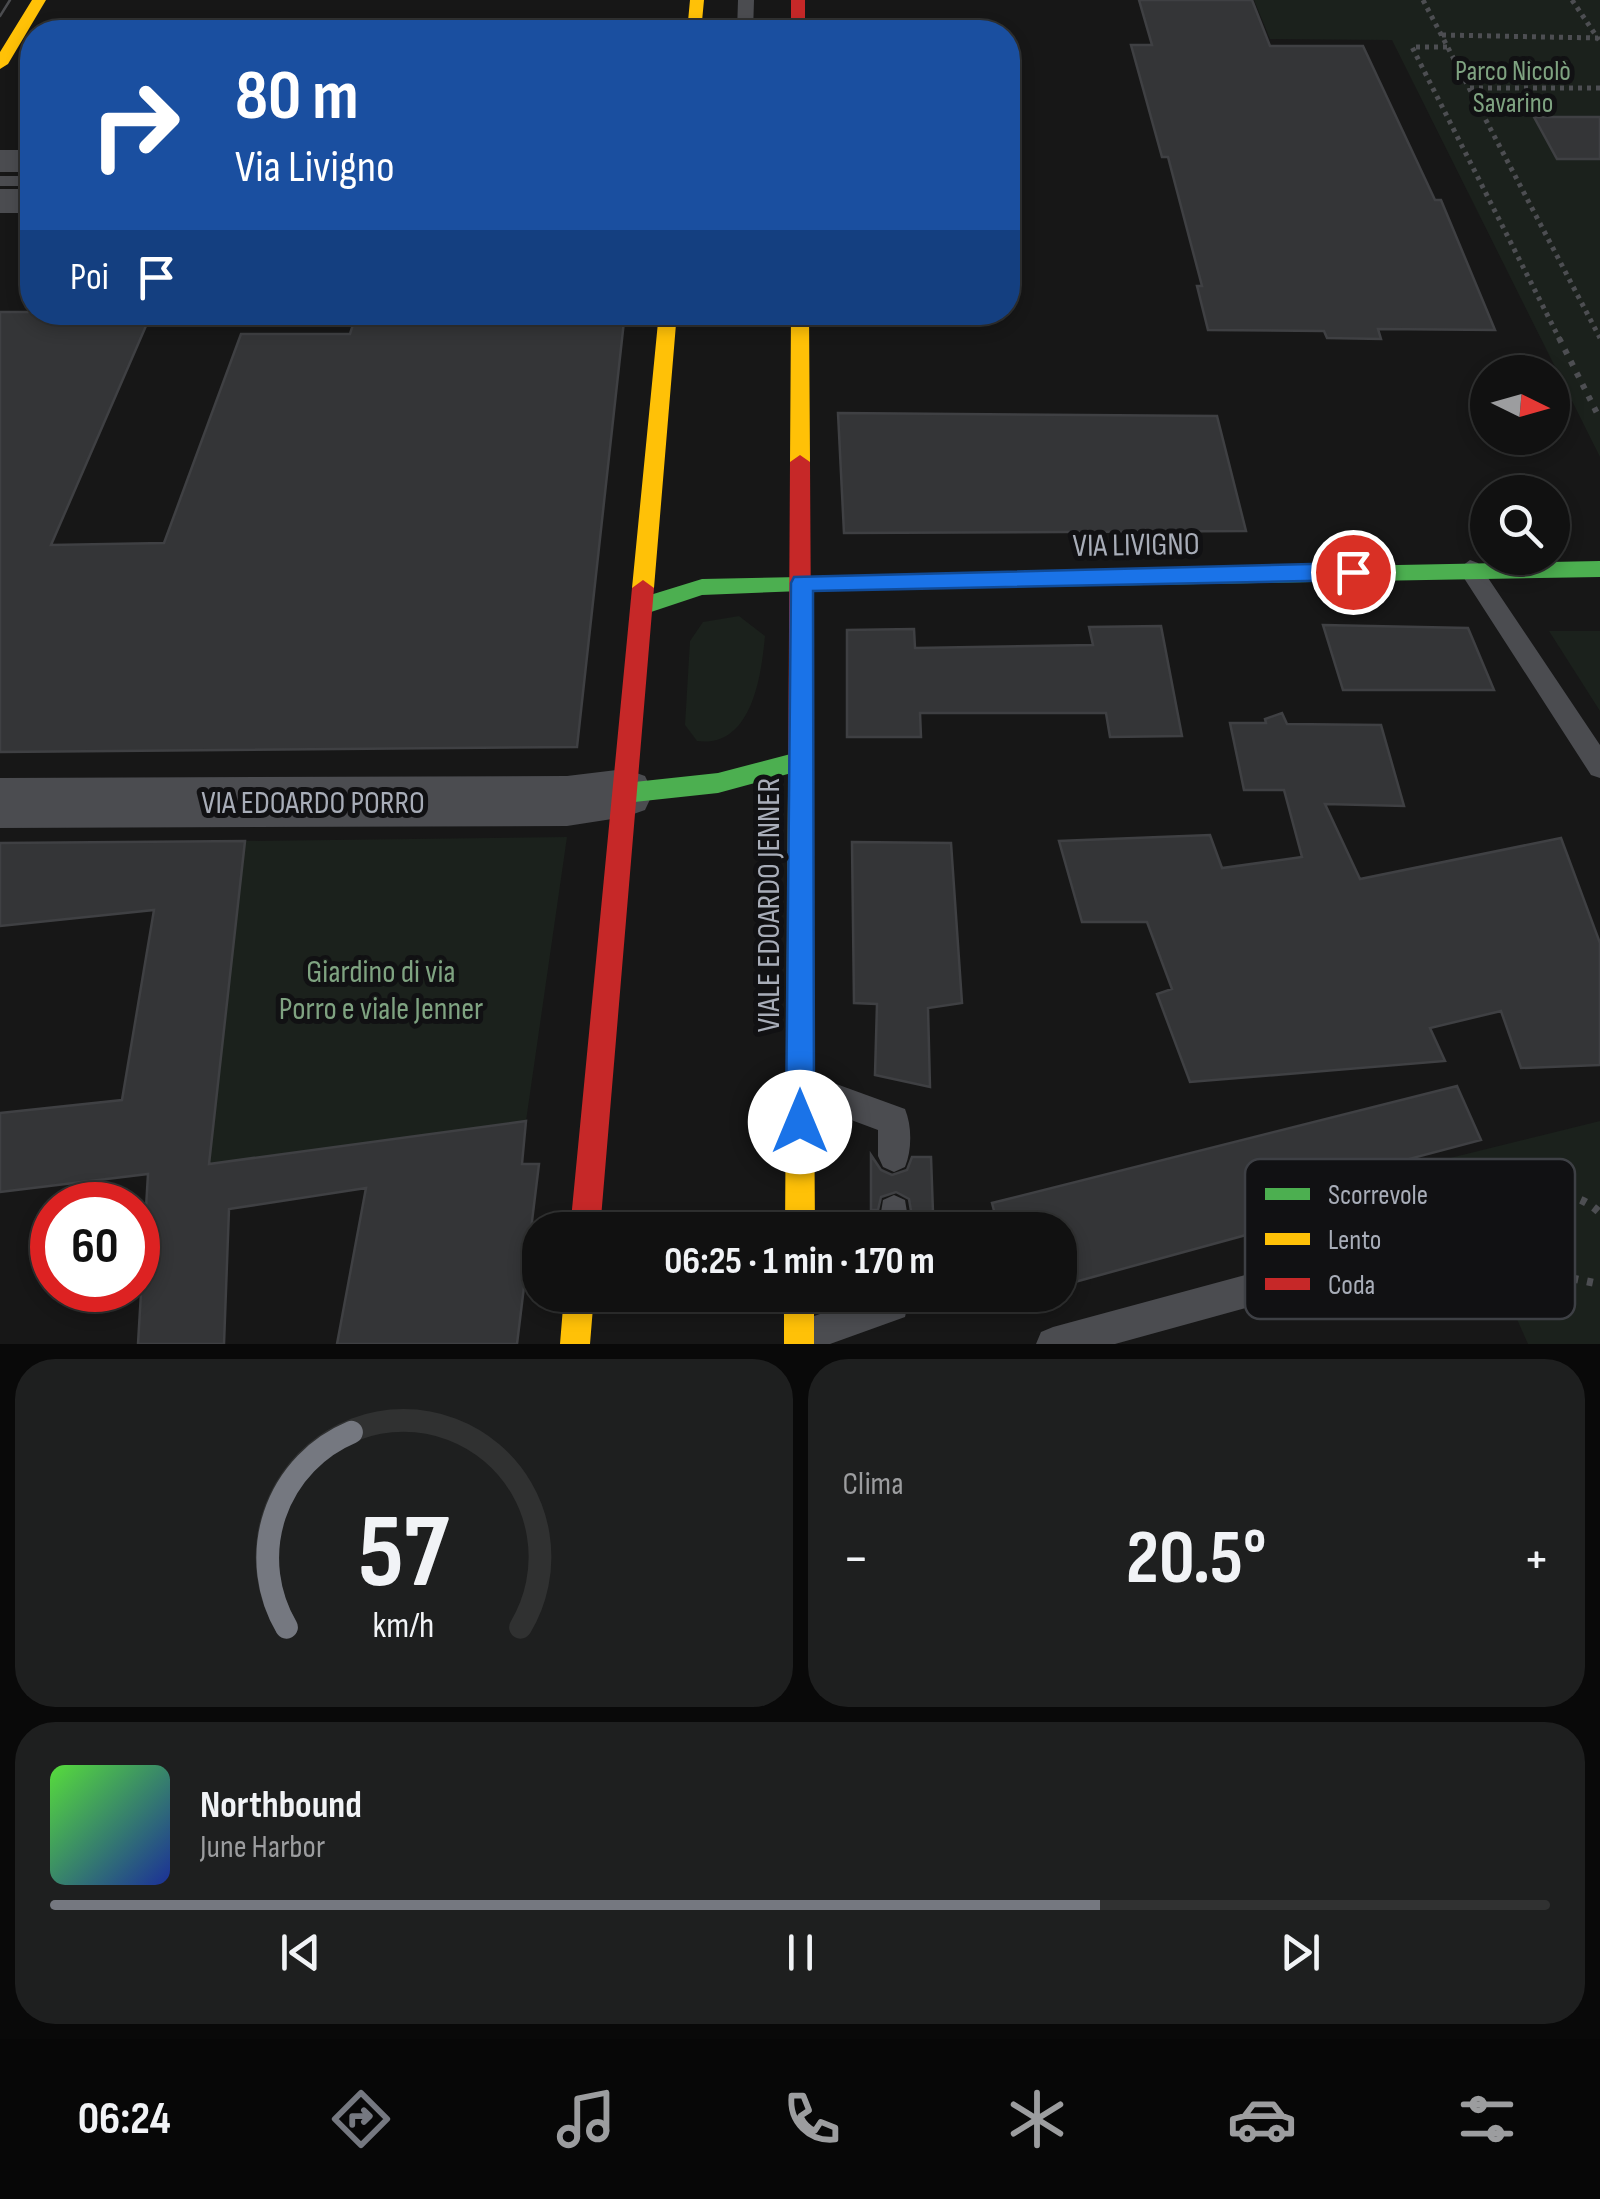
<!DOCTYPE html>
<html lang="it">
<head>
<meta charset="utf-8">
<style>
	:root { --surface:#111; --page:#1e1f1f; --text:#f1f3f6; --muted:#9c9d9f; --line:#303131; --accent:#757880 }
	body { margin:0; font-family:"Sofia Sans Condensed",sans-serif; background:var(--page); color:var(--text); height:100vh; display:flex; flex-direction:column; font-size:38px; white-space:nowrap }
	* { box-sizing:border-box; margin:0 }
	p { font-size:32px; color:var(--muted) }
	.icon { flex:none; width:55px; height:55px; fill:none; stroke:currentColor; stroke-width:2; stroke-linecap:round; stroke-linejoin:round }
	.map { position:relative; height:1344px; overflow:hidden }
	.panel { display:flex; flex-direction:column; gap:15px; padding:15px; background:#090909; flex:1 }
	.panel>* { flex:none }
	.hud { position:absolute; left:20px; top:20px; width:1000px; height:305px; border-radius:40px; box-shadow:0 5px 15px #0003,0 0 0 2px var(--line); background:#1a4fa0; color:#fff; overflow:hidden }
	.needle { width:65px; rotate:95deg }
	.buttons { position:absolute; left:1470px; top:355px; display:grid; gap:20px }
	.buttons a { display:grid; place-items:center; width:100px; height:100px; border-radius:50%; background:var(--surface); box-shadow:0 5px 15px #0003,0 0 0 2px var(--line); font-size:50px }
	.speed { position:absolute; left:30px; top:1182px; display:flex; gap:20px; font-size:50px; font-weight:700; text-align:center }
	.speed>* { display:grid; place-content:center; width:130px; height:130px; border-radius:50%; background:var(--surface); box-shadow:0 5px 15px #0003,0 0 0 2px var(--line); line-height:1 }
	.speed .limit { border:15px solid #d22; background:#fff; color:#111 }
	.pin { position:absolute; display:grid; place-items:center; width:85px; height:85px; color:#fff; margin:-42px; border:5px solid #fff; border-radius:50%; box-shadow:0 2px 10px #0007 }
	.me { position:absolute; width:110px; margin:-55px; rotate:0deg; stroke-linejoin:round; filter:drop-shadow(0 0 8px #0008) }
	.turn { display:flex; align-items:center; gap:35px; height:210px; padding:0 50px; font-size:45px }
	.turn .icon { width:130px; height:130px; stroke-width:2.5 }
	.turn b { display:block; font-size:70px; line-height:85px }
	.then { display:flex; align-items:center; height:95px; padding:0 50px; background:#0003; gap:20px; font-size:38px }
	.big { font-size:75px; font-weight:700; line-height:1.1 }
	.panel .widget { flex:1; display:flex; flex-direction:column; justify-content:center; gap:15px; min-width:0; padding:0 35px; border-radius:40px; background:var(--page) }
	.panel .dial { align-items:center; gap:0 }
	.dial svg { height:260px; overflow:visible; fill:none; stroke:var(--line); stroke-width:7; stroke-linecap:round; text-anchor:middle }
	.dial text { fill:var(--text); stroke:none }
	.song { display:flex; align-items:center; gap:30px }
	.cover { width:120px; height:120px; border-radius:15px; background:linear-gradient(135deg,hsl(110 70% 55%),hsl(230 70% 35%)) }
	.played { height:10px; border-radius:5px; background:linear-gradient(90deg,var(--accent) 70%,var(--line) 70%) }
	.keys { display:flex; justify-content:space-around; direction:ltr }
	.heat { display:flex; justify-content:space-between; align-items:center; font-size:55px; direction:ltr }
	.panel .tiles { flex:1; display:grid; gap:15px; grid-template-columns:1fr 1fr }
	.widget:last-child { grid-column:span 2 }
	.trip { position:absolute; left:522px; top:1212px; width:555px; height:100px; border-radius:40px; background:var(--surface); box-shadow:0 5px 15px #0003,0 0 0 2px var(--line); font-weight:700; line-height:100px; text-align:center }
	.dock { display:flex; height:160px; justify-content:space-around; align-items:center; background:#070707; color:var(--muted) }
	.dock .icon { width:70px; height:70px }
	.dock .selected { color:var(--accent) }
	.dock b { font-size:45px; color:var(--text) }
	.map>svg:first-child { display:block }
	.green { fill:#1b211c }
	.building { fill:#343537; stroke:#3f4043; stroke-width:2.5 }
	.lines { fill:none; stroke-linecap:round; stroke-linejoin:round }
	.path-far2 { stroke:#4d4e52; stroke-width:5; stroke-dasharray:4 5; stroke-linecap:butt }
	.path-far1 { stroke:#4d4e52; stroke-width:6; stroke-dasharray:5 8; stroke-linecap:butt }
	.path { stroke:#4d4e52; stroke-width:8; stroke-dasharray:6 9; stroke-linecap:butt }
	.lane { fill:#4b4c50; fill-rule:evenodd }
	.street { fill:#4b4c50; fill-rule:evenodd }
	.fast { fill:#4caf50; fill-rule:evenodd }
	.slow { fill:#ffc107; fill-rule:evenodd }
	.jam { fill:#c62828; fill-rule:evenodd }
	.tram { stroke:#4b4c4f; stroke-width:2.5 }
	.route { fill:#1a73e8; stroke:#114b97; stroke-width:2.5 }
	.labels { text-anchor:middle; stroke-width:10; stroke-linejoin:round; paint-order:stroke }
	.far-park-label { font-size:28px; fill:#7fa381; stroke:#111113 }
	.street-label { font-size:32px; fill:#a8adb8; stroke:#111113 }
	.park-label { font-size:32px; fill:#7fa381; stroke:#111113 }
	.key { fill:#111113; stroke:#3e4045; stroke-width:2.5 }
	.key-label { font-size:28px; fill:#a8adb8 }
</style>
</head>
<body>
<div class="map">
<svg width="1600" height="1344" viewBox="0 0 1600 1344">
	<rect width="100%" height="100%" fill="#171717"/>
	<path class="green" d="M1254 0H1600V457L1392 40 1270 39Z
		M739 616 765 636C761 679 751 748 697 741L685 725 690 641 703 622Z
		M1549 631H1600V711Z
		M567 837 526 1121 209 1167 245 841Z
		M1600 1121V1344H1528L1446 1159Z"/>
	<path class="building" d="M1139 0H1252L1270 46H1363L1435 200H1441L1495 330 1378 329 1381 339 1327 338 1324 331 1208 330 1197 286H1202L1168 157H1162L1131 45H1152Z
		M1534 117H1600V159H1557Z
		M0 312H152L51 545 164 543 241 334H350L357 312H625L577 747 0 752Z
		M838 413 1217 416 1246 531 844 533Z
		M1323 625 1468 628 1494 690H1343Z
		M1161 626 1182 736 1110 737 1106 713H920L921 737H847V630L914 629 915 648 1093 645 1089 627Z
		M1282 713 1287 724 1381 725 1404 806 1325 804 1360 879 1561 838 1600 943V1065L1521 1068 1501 1011 1430 1028 1445 1061 1190 1082 1157 994 1172 989 1147 922H1082L1059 841 1210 835 1222 868 1302 857 1284 790H1244L1230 723H1266L1265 719Z
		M245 841 209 1164 526 1121 522 1164H539L517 1344H337L366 1188 229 1209 224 1344H138L148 1174 0 1192V1113L122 1100 154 910 0 926V843Z
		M852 842 951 843 962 1003 928 1008 930 1087 875 1075 877 1004 854 1003Z
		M1457 1086 1481 1140 1341 1177 1352 1206 1060 1286V1230H999L992 1203Z
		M871 1155 881 1170 892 1175 907 1170 912 1157H931L933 1213 911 1211 909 1199 896 1192 881 1197 878 1210H871Z"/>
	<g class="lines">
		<path class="path-far2" d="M1423 0 1600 338
			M1572 0 1599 40
			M1442 35 1598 38
			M1447 47H1412L1560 340
			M1470 88H1600"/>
		<path class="path-far1" d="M1559 338 1600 419"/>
		<path class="path" d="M1517 1233 1524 1202C1553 1192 1577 1191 1600 1213
			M1517 1233 1551 1274 1600 1284
			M1478 1236 1517 1233"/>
		<path class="lane" d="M738 0H754L753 32H737Z
			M0 176H32V186H0Z
			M1470 560 1478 563 1600 745V778L1591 775 1462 575 1458 569Z
			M806 1073 905 1109C912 1126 912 1150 905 1167L894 1172 883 1167 878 1156V1130L795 1099 791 1088 795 1077Z
			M894 1195 905 1200 910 1230H878L883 1200Z
			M1441 1222 1453 1226 1457 1238 1453 1250 1441 1254 1115 1344H1036L1041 1332 1053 1327Z
			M873 1295H910L905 1317 830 1344H790L787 1336 792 1324Z"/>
		<path class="street" d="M0 150H32V172H0Z
			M0 189H32V213H0Z
			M625 769 645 776 653 793 645 810 625 817 567 826 0 828V778L567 776Z"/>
		<path class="fast" d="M1600 561V577L802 591 702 595 642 615 631 606 634 600 702 579Z
			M802 751 810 754 814 761 810 768 718 793 625 803 617 800 613 793 617 786 625 783 718 773Z"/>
		<path class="slow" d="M32 0H46L8 64 0 69V52Z
			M690 0H704L701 32H687Z
			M659 312H677L654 588 643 596 632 588Z
			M791 312H809L810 462 800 469 790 462Z
			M800 785 808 789 812 796 815 1230H785L788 796 792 789Z
			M564 1295H594L590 1344H560Z
			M784 1295H814V1344H784Z"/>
		<path class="jam" d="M791 0H805V32H791Z
			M800 455 810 462 812 796 808 803 800 807 792 803 788 796 790 462Z
			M643 580 654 588 600 1230H570L632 588Z"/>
		<path class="tram" d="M0 16 10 0"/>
	</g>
	<path class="route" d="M1353 563 1364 572 1353 580 813 591 814 1122 810 1132 800 1136 790 1132 786 1122 791 583 794 577Z"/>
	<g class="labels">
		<g class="far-park-label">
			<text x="1513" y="80">Parco Nicolò<tspan x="1513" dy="32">Savarino</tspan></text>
		</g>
		<g class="street-label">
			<text transform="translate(1136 544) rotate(-1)" y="11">VIA LIVIGNO</text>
			<text x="313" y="813">VIA EDOARDO PORRO</text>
			<text transform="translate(768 905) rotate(-90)" y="11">VIALE EDOARDO JENNER</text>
		</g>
		<g class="park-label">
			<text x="381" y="982">Giardino di via<tspan x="381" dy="37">Porro e viale Jenner</tspan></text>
		</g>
	</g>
	<rect x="1245" y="1159" width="330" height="160" rx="15" class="key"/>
	<rect x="1265" y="1188" width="45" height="12" fill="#4caf50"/>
	<rect x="1265" y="1233" width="45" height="12" fill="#ffc107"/>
	<rect x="1265" y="1278" width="45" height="12" fill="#c62828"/>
	<g class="key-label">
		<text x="1328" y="1204">Scorrevole</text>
		<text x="1328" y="1249">Lento</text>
		<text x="1328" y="1294">Coda</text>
	</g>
</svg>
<div class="buttons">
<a><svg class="needle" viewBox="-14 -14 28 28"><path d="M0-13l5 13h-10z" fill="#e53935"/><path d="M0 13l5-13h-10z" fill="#9c9d9f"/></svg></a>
<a><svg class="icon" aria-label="search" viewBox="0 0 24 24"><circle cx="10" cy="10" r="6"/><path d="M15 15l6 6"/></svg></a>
</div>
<div class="speed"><div class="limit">60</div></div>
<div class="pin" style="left:1353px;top:572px;background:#d93025"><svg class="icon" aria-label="arrive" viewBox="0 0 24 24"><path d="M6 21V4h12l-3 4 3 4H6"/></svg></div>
<svg class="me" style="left:800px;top:1122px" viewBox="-20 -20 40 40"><circle r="19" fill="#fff"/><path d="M0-13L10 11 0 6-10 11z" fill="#1a73e8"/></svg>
<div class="trip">06:25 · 1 min · 170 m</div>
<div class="hud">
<div class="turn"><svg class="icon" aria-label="right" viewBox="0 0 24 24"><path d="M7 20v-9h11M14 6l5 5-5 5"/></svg><div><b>80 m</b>Via Livigno</div></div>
<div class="then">Poi<svg class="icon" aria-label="arrive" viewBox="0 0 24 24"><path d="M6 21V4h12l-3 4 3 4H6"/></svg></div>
</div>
</div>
<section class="panel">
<div class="tiles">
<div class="widget dial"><svg viewBox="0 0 100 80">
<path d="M14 69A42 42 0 1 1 86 69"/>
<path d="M14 69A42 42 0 0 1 34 9" stroke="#757880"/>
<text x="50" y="56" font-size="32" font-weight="700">57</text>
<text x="50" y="72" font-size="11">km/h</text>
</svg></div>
<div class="widget"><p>Clima</p>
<div class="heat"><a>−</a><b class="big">20.5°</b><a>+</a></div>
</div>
<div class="widget">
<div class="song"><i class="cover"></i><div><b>Northbound</b><p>June Harbor</p></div></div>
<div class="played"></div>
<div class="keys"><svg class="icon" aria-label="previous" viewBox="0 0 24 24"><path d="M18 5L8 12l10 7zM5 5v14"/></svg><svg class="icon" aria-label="pause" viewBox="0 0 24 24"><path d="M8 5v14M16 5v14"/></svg><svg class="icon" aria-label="next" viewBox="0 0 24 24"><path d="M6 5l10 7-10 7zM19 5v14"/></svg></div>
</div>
</div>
</section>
<nav class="dock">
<b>06:24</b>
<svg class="icon selected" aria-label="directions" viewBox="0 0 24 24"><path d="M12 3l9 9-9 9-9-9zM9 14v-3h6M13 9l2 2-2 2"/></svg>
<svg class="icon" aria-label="music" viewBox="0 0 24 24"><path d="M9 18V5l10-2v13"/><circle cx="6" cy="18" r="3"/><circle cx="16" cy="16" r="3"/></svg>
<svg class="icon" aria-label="phone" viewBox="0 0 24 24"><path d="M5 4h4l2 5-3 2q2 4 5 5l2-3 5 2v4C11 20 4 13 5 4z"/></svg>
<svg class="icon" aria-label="climate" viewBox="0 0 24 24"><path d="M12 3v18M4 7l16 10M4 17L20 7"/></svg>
<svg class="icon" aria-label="car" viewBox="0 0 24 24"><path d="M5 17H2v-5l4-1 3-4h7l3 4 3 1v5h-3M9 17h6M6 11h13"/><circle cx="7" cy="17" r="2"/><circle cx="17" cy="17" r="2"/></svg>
<svg class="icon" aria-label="filters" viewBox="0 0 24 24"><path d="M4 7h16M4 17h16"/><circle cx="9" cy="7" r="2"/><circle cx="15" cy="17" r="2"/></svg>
</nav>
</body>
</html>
